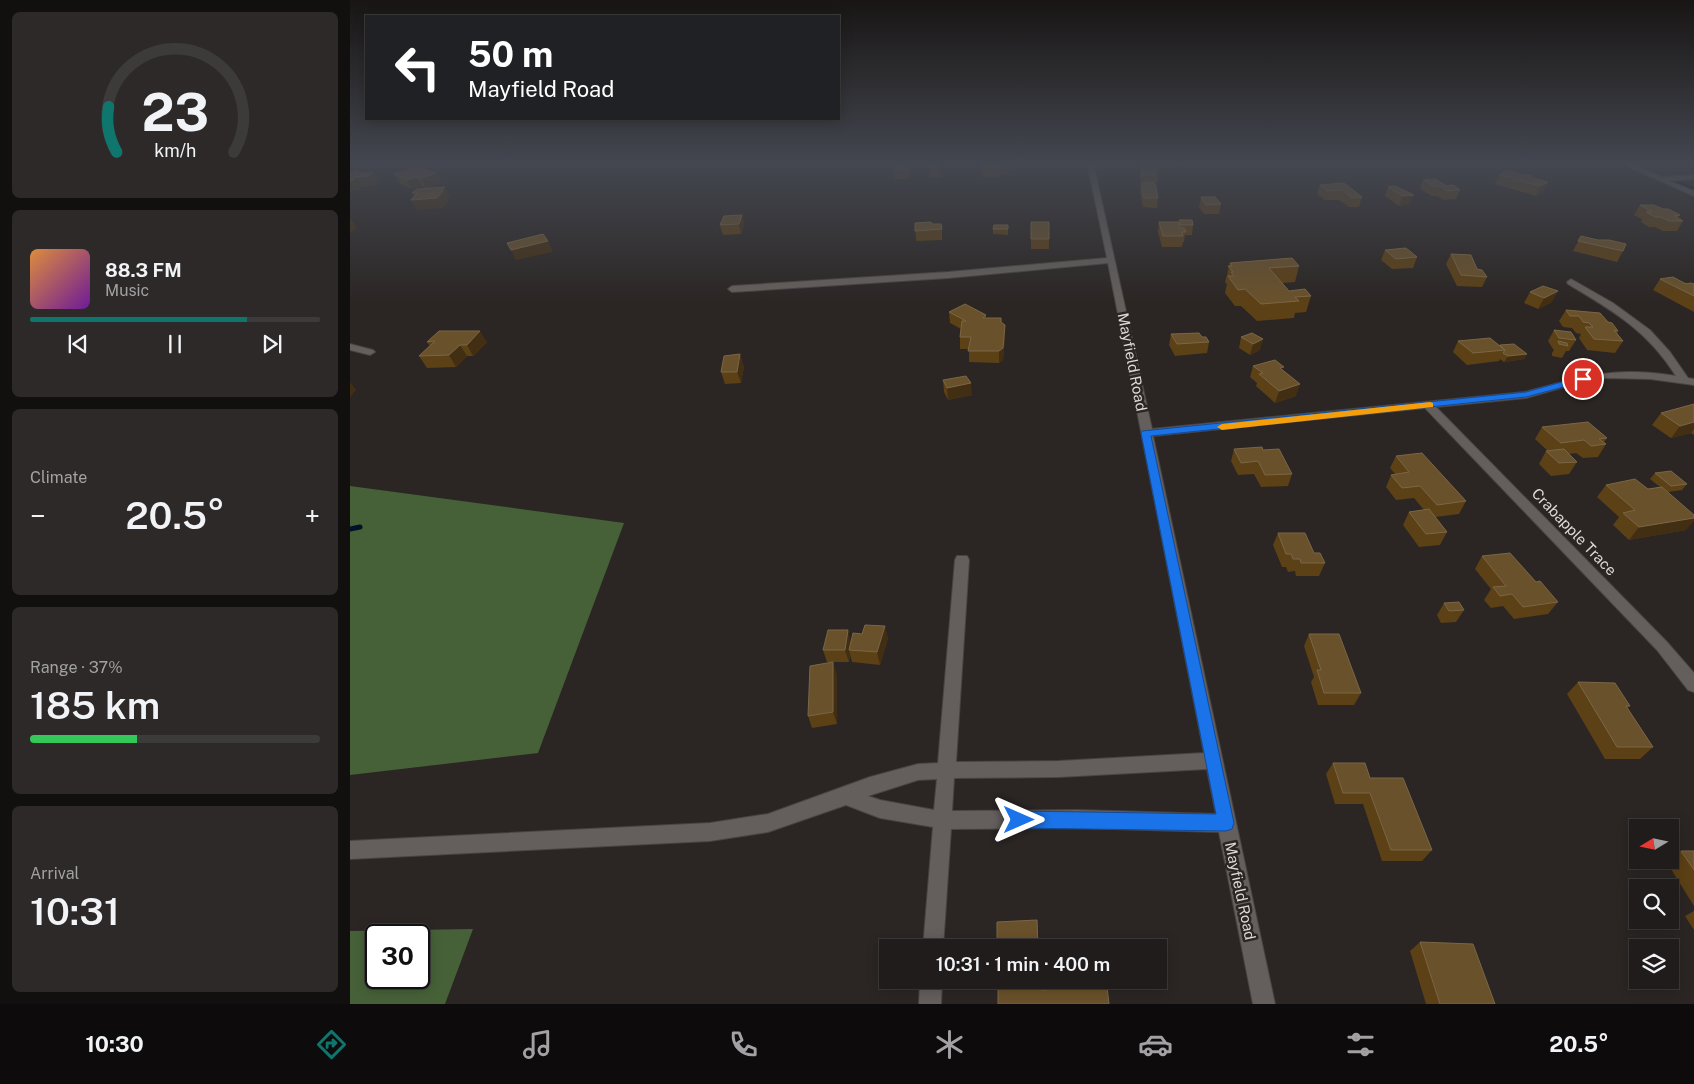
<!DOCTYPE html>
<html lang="en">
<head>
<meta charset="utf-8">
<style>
	:root { --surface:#201c1b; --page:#2d2928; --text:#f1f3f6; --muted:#a2a1a3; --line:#3d3a3a; --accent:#0f766e }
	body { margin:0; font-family:"Public Sans",sans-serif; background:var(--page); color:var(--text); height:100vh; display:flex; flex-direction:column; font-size:19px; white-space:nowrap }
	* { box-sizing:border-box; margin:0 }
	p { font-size:16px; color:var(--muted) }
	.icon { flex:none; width:28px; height:28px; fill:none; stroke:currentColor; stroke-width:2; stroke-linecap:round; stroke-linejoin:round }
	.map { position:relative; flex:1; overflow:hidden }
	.side { display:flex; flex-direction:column; gap:12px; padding:12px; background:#120f0f; width:350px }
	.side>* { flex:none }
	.top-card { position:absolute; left:15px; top:15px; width:475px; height:105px; border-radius:0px; box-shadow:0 2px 12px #0003,0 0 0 1px var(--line); background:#202124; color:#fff; overflow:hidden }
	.needle { width:32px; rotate:260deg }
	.controls { position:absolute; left:1279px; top:819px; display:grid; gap:10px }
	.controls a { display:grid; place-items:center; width:50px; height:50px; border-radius:0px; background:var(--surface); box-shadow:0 2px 12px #0003,0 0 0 1px var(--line); font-size:25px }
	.speed { position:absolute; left:15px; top:924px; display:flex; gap:10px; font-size:25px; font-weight:700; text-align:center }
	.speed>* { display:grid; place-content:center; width:65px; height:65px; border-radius:50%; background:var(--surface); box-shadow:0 2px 12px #0003,0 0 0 1px var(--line); line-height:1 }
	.speed .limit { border:2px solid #111; border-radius:8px; background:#fff; color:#111 }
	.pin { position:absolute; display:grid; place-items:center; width:42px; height:42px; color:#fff; margin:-21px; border:2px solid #fff; border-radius:50%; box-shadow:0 1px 5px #0007 }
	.me { position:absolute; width:55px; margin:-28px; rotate:90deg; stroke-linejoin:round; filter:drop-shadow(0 0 4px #0008) }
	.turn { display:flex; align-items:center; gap:18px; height:105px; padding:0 20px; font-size:22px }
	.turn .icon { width:65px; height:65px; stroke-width:2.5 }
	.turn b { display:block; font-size:35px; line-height:42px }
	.big { font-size:38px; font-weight:600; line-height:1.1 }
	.side .widget { flex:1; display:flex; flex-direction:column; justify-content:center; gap:8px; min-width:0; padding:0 18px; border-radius:8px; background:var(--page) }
	.side .dial { align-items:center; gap:0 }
	.dial svg { height:130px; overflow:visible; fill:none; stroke:var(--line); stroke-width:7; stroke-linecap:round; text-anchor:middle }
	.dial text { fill:var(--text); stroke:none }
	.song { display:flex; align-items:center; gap:15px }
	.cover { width:60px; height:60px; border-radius:8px; background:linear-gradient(135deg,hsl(30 70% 55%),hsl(280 70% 35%)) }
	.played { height:5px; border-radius:2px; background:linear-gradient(90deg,var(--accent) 75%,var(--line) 75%) }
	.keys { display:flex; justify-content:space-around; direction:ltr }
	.heat { display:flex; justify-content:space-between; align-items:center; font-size:28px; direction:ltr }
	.charge { height:8px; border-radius:4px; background:linear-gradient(90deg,#34c759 37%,var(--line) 0) }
	.trip { position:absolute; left:529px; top:939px; width:288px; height:50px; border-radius:0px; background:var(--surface); box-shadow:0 2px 12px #0003,0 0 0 1px var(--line); font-weight:600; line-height:50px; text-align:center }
	.menu { display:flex; height:80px; justify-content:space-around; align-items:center; background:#0d0b0b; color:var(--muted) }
	.menu .icon { width:35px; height:35px }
	.menu .on { color:var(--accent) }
	.menu b { font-size:22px; color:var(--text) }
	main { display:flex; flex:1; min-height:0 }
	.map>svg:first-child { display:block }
	.forest { fill:#466138; fill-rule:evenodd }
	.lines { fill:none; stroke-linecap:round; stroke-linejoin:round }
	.stream-far1 { stroke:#001229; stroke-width:3 }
	.stream { stroke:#001229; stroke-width:5 }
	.minor-casing { stroke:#484442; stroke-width:2 }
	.minor { fill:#645f5c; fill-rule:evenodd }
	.wall { fill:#5c4016 }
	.shaded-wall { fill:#422f13 }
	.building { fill:#69512b; stroke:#7b6646 }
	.route { fill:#1a73e8; stroke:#114b97 }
	.slow { fill:#f59e0b }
	.labels { text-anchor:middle; stroke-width:5; stroke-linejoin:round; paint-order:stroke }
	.street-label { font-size:15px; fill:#dcd9d7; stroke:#2b2624 }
</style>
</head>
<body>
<main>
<section class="side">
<div class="widget dial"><svg viewBox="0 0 100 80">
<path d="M14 69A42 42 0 1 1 86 69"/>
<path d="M14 69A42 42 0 0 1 9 41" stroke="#0f766e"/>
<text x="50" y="56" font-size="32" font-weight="700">23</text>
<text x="50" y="72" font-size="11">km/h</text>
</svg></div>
<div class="widget">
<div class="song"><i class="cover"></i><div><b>88.3 FM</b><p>Music</p></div></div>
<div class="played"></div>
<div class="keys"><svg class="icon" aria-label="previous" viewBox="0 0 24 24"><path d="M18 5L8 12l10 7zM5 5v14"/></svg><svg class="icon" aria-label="pause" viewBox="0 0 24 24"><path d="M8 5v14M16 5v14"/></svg><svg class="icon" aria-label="next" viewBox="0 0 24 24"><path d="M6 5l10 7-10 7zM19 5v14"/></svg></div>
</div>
<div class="widget"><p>Climate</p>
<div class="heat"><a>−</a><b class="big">20.5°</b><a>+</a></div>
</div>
<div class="widget"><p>Range · 37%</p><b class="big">185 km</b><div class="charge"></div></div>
<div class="widget"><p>Arrival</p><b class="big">10:31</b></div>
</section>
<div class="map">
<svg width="1344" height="1004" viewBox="0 0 1344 1004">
	<rect width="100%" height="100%" fill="#2b2624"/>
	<path class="forest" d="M0 486 274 523 188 753 0 775Z
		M123 929 95 1004H0V931ZM26 935H69V978H26Z"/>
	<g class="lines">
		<path class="stream-far1" d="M1264 162 1297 174
			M1318 181 1344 188"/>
		<path class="stream" d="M0 529 10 527"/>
		<g class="minor-casing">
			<path id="minor" d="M737 162H743L802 429 1175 392C1233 376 1265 366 1326 376 1297 330 1263 311 1218 284L1217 282 1221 279 1263 303 1300 330 1320 352 1338 378 1344 379V385L1300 379 1255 378 1228 383 1176 398 1086 407 1317 642 1344 673V692L1338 690 1307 650 1075 408 803 436 925 1004H903L869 832 727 828 601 829 593 948H573L583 827 530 818 496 805 418 832 360 841 0 859V841L360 823 418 814 520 777 568 764 588 763 605 560 607 556H617L619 560 606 762 709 761 854 753 758 263 598 278 382 292 378 289 382 286 598 272 757 258ZM857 769 866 814 727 810 602 811 604 778 709 777ZM587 779 584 810 530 800 518 796 568 780Z
				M1268 162H1275L1312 177 1344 175V179L1319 181 1344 191V196Z
				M0 344 23 350 25 352 20 355 0 350Z
				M570 980H592L591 1004H569Z"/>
		</g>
		<use href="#minor" class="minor"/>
	</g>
	<path class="wall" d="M629 162H659V174H649L648 177H632V171H630Z
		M813 162H839L838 166 819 168Z
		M1313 162H1339L1337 164 1322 166Z
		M578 163 590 168 591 177 579 178Z
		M559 166V178L545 179 544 170Z
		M791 166 808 173 807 182H804V183L808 198 807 208 793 207 790 192 791 183 790 175Z
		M87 173 91 183 76 188 72 186 62 189 49 183 44 174Z
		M1149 175 1180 177 1198 182 1194 191 1186 196 1145 184Z
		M1073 180 1110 190 1106 199 1094 200 1087 196H1082L1070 189Z
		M994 183 1012 197 1009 207H999L989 200H975L967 194 970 185Z
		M1045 186 1060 204 1049 206 1035 196 1038 187Z
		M851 197 871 204 869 214H854L849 207Z
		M1290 205 1313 209 1330 215 1328 218 1333 221 1327 231H1313L1305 227H1299L1291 222 1292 219 1284 215Z
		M392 215 394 225 391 234 373 235 370 225Z
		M829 220 843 225 842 235H835L834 242H833L832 247H812L808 232 809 222 829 223Z
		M681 222 699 239V249H681Z
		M565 223 582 224 592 229V240L566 241Z
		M658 225V235L643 234V229Z
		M1231 236 1273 251 1267 262 1223 251Z
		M1035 250 1067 257 1063 268 1042 269 1031 260Z
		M1101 254 1127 269 1137 277 1132 287 1107 286 1096 264Z
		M880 263 949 266 945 282 932 283 939 291 961 296 956 312 945 313 944 318 907 321 891 306H885L875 293 877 284 875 282Z
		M1310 279 1344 284V312L1303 290Z
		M1193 286 1202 302 1188 309 1174 303 1180 292Z
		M1216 310 1258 322 1268 331 1267 334 1273 341 1265 353 1237 350 1229 338 1231 334 1226 333 1222 328 1213 327 1209 321Z
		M599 312 636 315V318L651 322 655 336 653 360 649 363 619 362V349H610V337L611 329 600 323Z
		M1204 330 1226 340 1219 351H1216L1212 358 1202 356V353L1204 350 1203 349 1198 341Z
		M902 333 910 350 900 355 889 348 891 337Z
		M821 334 852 337 859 342 857 353 825 356 819 345Z
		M1108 341 1150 345 1177 354 1174 359 1154 362 1150 359 1149 361 1117 365 1103 352Z
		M77 342H137L123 356H117L106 367 77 368 69 356 80 346Z
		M394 366 391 383 375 384 371 372Z
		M903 366 933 371 946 396 925 403 906 386 907 383 900 377Z
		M593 380 622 395 598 400 594 392Z
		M1344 404V435L1341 433 1321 438 1302 425 1311 413Z
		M1192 427 1257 438 1254 442 1256 444 1248 457 1233 458 1226 453 1219 454 1227 462 1219 474 1201 476 1189 464 1196 451H1198L1185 439Z
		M884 449 913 450 942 474 938 486 911 487 904 474 888 475 881 461Z
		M1046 456 1116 501 1109 514 1085 517 1097 532 1090 545 1069 547 1053 525 1059 512 1074 510 1064 498 1046 500 1036 487 1041 475 1045 474 1040 468Z
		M1305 473 1337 484 1332 490 1318 492 1336 530 1279 540 1263 525 1269 517 1247 497 1256 485 1298 489 1310 487 1300 479Z
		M928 533 964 553 975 563 969 576H946L945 571 938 572 936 567H932L923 545Z
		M1132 556 1186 582 1208 602 1198 614 1164 619 1153 606 1141 608 1134 600 1141 589 1125 569Z
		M1094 603 1114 610 1106 622 1091 623 1087 615Z
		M959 634 1011 693 1004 705H968L961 682 964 677 954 646Z
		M538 638 530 665 502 662 500 654 499 662H477L473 650 501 642Z
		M487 675V724L462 728 458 716Z
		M1228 682 1280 706 1277 708 1303 747 1290 759H1255L1217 694Z
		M983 763 1020 778 1082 850 1072 861H1032L1013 804H985L976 774Z
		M1331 851H1344V906L1316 861 1318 860H1320V858Z
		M1344 911V930L1335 916Z
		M1070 942 1145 1004H1076L1060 951Z"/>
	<path class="shaded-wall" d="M1324 162H1339L1337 164 1322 166Z
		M9 171 13 177 23 172 29 181 24 186 11 187 8 191H0V181Z
		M87 173 91 183 76 188 71 178Z
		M67 177 72 186 62 189 57 180Z
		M1198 182 1194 191 1186 196 1190 186Z
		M95 187 100 196 97 199 99 201 92 208 66 210 61 200H66L62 193 91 191Z
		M1064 195 1060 204 1049 206 1053 196Z
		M392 215 394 225 391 234 389 224Z
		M0 219H1L7 229 0 232 1 233 0 234Z
		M198 241 203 252 166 260 161 250Z
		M1208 291 1202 302 1188 309 1194 298Z
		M655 325V336L653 360 649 363V351Z
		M130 331 137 342 123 356 117 345Z
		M913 339 910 350 900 355 903 344Z
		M110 345 117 356 106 367 99 355Z
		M390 354 394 366 391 383 387 372Z
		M1177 354 1174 359 1154 362 1158 356Z
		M0 382 6 390 0 397Z
		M621 383 622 395 598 400 597 388Z
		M950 384 946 396 925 403 929 391Z
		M1344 422V429L1341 433 1321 438 1330 426Z
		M1344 518V521L1336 530 1279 540 1289 527Z
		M535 626 538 638 530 665 527 652Z
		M498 630 501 643 499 650 500 654 499 662 495 650Z
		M483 662 487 675V724L483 712Z"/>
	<path class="building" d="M629 162H659V164H648V167L632 168V162Z
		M578 163H589L590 168H578Z
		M544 166H559V169L544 170Z
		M791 166 804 167 808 173H804L805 175H792Z
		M66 167 87 173 71 178 67 177 57 180 44 174Z
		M9 171 6 174 23 172 19 176 6 177 2 181H0V172Z
		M1158 171 1181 176 1179 177 1198 182 1190 186 1149 175Z
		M1085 179 1097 186 1103 185 1110 190 1097 191 1091 186 1085 187 1073 180Z
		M791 183H805L808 198H794Z
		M994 183 1012 197 1002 198 992 190 977 191 970 185Z
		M1045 186 1064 195 1053 196 1038 187Z
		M95 187 91 191H93L87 198 61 200 67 193H62L67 189Z
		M851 197H865L871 204 856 205Z
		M1290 205H1304L1313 209H1318L1330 215 1324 216 1333 221H1319L1311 217H1305L1296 212H1302Z
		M392 215 389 224 370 225 374 216Z
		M829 220H842L843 225H830Z
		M581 222 582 224H591L592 229 565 231V223Z
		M681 222H699V239H681Z
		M809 222H828L830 228H834L836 232H832L833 236H813Z
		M644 225H658V229H643Z
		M193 234 198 241 161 250 157 243Z
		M1231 236 1248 240H1259L1276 244 1273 251 1228 241Z
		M1056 248 1067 257 1046 259 1035 250Z
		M1101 254 1121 255 1127 269 1132 270 1137 277 1111 275Z
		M942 258 949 266 919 268 939 291 955 289 961 296 945 297 949 301 911 304 895 289 888 290 878 276H884L881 272H883L878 266H882L880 263Z
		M1323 277 1336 284 1341 283 1344 284V296L1310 279Z
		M1193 286 1208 291 1194 298 1180 292Z
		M615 304 636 315 633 318H651V322L655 325 653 348 649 351H618L621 337H610L612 321H616L599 312Z
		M1216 310 1250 313 1258 322 1262 323 1268 331 1264 330 1273 341 1244 339 1235 327H1243L1239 323 1233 322 1229 316H1220Z
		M1204 330 1221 332 1226 340 1209 338Z
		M89 331H130L117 345H110L99 355 69 356 85 341 77 342Z
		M849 333 852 337H856L859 342 827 344 821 334Z
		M902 333 913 339 903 344 891 337Z
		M1140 338 1155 350 1123 353 1108 341Z
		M1208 341 1217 343 1218 346 1209 344Z
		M1164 344 1177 354 1158 356 1153 353 1155 350 1150 345Z
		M390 354 387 372H371L374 356Z
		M925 360 934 367 930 368 950 384 929 391 909 374 913 373 903 366Z
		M616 376 621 383 597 388 593 380Z
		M1344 404V422L1330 426 1311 413Z
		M1238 422 1257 438 1249 439 1256 444 1241 446 1234 440 1211 443 1192 427Z
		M912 447 913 450 929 449 942 474 915 475 908 461 891 463 884 449Z
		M1214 449 1227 462 1209 463 1196 451Z
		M1072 453 1116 501 1087 505 1070 486 1052 488 1041 475 1059 472 1046 456Z
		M1321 471 1337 484 1321 486 1305 473Z
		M1285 479 1298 489 1312 487 1344 515V518L1289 527 1273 513 1285 510 1256 485Z
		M1079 509 1097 532 1076 534 1059 512Z
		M928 533H955L964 553H970L975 563H951L950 559H943L941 554H936Z
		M1160 553 1186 582 1190 581 1208 602 1173 607 1162 594 1150 596 1143 587 1156 586 1132 556Z
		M1109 602 1114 610 1099 611 1094 603Z
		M515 625 535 626 527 652 499 650 503 633 512 634Z
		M478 630H498L495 650H473Z
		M959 634H989L1011 693H974L967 670H971Z
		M483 662V712L458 716 460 666Z
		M1228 682 1265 683 1280 706H1276L1303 747H1267Z
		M983 763H1015L1020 778H1053L1082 850H1041L1020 793H993Z
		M1331 851H1344V870Z
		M687 920 688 948H647V922Z
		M1070 942 1123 944 1145 1004H1090Z
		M648 980H690L691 990 757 986 759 1004H648Z"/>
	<linearGradient id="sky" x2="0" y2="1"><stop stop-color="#181514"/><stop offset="0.54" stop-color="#444750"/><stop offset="1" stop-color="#444750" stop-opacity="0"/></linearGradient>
	<rect width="1344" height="302" fill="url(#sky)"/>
	<path class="route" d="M1233 376 1237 379 1236 381 1176 397 801 436 884 823 882 829 876 831 669 828 663 826 661 820 663 814 669 811 866 814 791 433 792 431 1176 392Z"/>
	<path class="slow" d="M1080 402 1083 403V407L872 430 867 427 872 424Z"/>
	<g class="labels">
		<g class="street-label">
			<text transform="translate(782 362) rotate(79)" y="5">Mayfield Road</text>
			<text transform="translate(1224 532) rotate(46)" y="5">Crabapple Trace</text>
			<text transform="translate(890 891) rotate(78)" y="5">Mayfield Road</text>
		</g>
	</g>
</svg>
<div class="controls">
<a><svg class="needle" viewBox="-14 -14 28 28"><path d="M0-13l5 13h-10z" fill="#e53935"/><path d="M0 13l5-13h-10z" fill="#a2a1a3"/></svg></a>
<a><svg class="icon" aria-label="search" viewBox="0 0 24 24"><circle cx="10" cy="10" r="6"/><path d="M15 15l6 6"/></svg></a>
<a><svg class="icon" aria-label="layers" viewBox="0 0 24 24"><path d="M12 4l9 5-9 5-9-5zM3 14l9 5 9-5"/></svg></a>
</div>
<div class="speed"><div class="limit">30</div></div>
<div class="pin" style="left:1233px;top:379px;background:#d93025"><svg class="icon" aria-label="arrive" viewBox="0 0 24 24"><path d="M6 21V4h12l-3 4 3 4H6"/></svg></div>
<svg class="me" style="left:669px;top:820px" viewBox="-20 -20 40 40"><path d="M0-17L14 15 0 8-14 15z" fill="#1a73e8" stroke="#fff" stroke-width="4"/></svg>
<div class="trip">10:31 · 1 min · 400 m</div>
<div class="top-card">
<div class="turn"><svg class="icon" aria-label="left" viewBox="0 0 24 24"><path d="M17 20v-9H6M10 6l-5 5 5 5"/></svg><div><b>50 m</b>Mayfield Road</div></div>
</div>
</div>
</main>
<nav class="menu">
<b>10:30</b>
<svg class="icon on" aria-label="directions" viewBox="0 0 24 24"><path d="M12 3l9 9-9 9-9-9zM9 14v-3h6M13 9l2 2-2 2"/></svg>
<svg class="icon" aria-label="music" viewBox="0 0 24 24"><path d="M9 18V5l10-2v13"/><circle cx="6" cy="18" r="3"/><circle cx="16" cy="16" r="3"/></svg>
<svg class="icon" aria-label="phone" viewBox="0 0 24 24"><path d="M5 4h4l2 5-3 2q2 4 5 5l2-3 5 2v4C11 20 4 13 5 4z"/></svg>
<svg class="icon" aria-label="climate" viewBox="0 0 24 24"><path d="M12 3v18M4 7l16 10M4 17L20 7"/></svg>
<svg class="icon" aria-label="car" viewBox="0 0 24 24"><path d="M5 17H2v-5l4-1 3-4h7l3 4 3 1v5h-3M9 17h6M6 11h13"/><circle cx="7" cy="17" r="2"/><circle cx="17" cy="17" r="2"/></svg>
<svg class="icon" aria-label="filters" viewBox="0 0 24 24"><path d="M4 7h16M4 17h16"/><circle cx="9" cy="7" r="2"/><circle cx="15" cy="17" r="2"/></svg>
<b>20.5°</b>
</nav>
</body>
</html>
